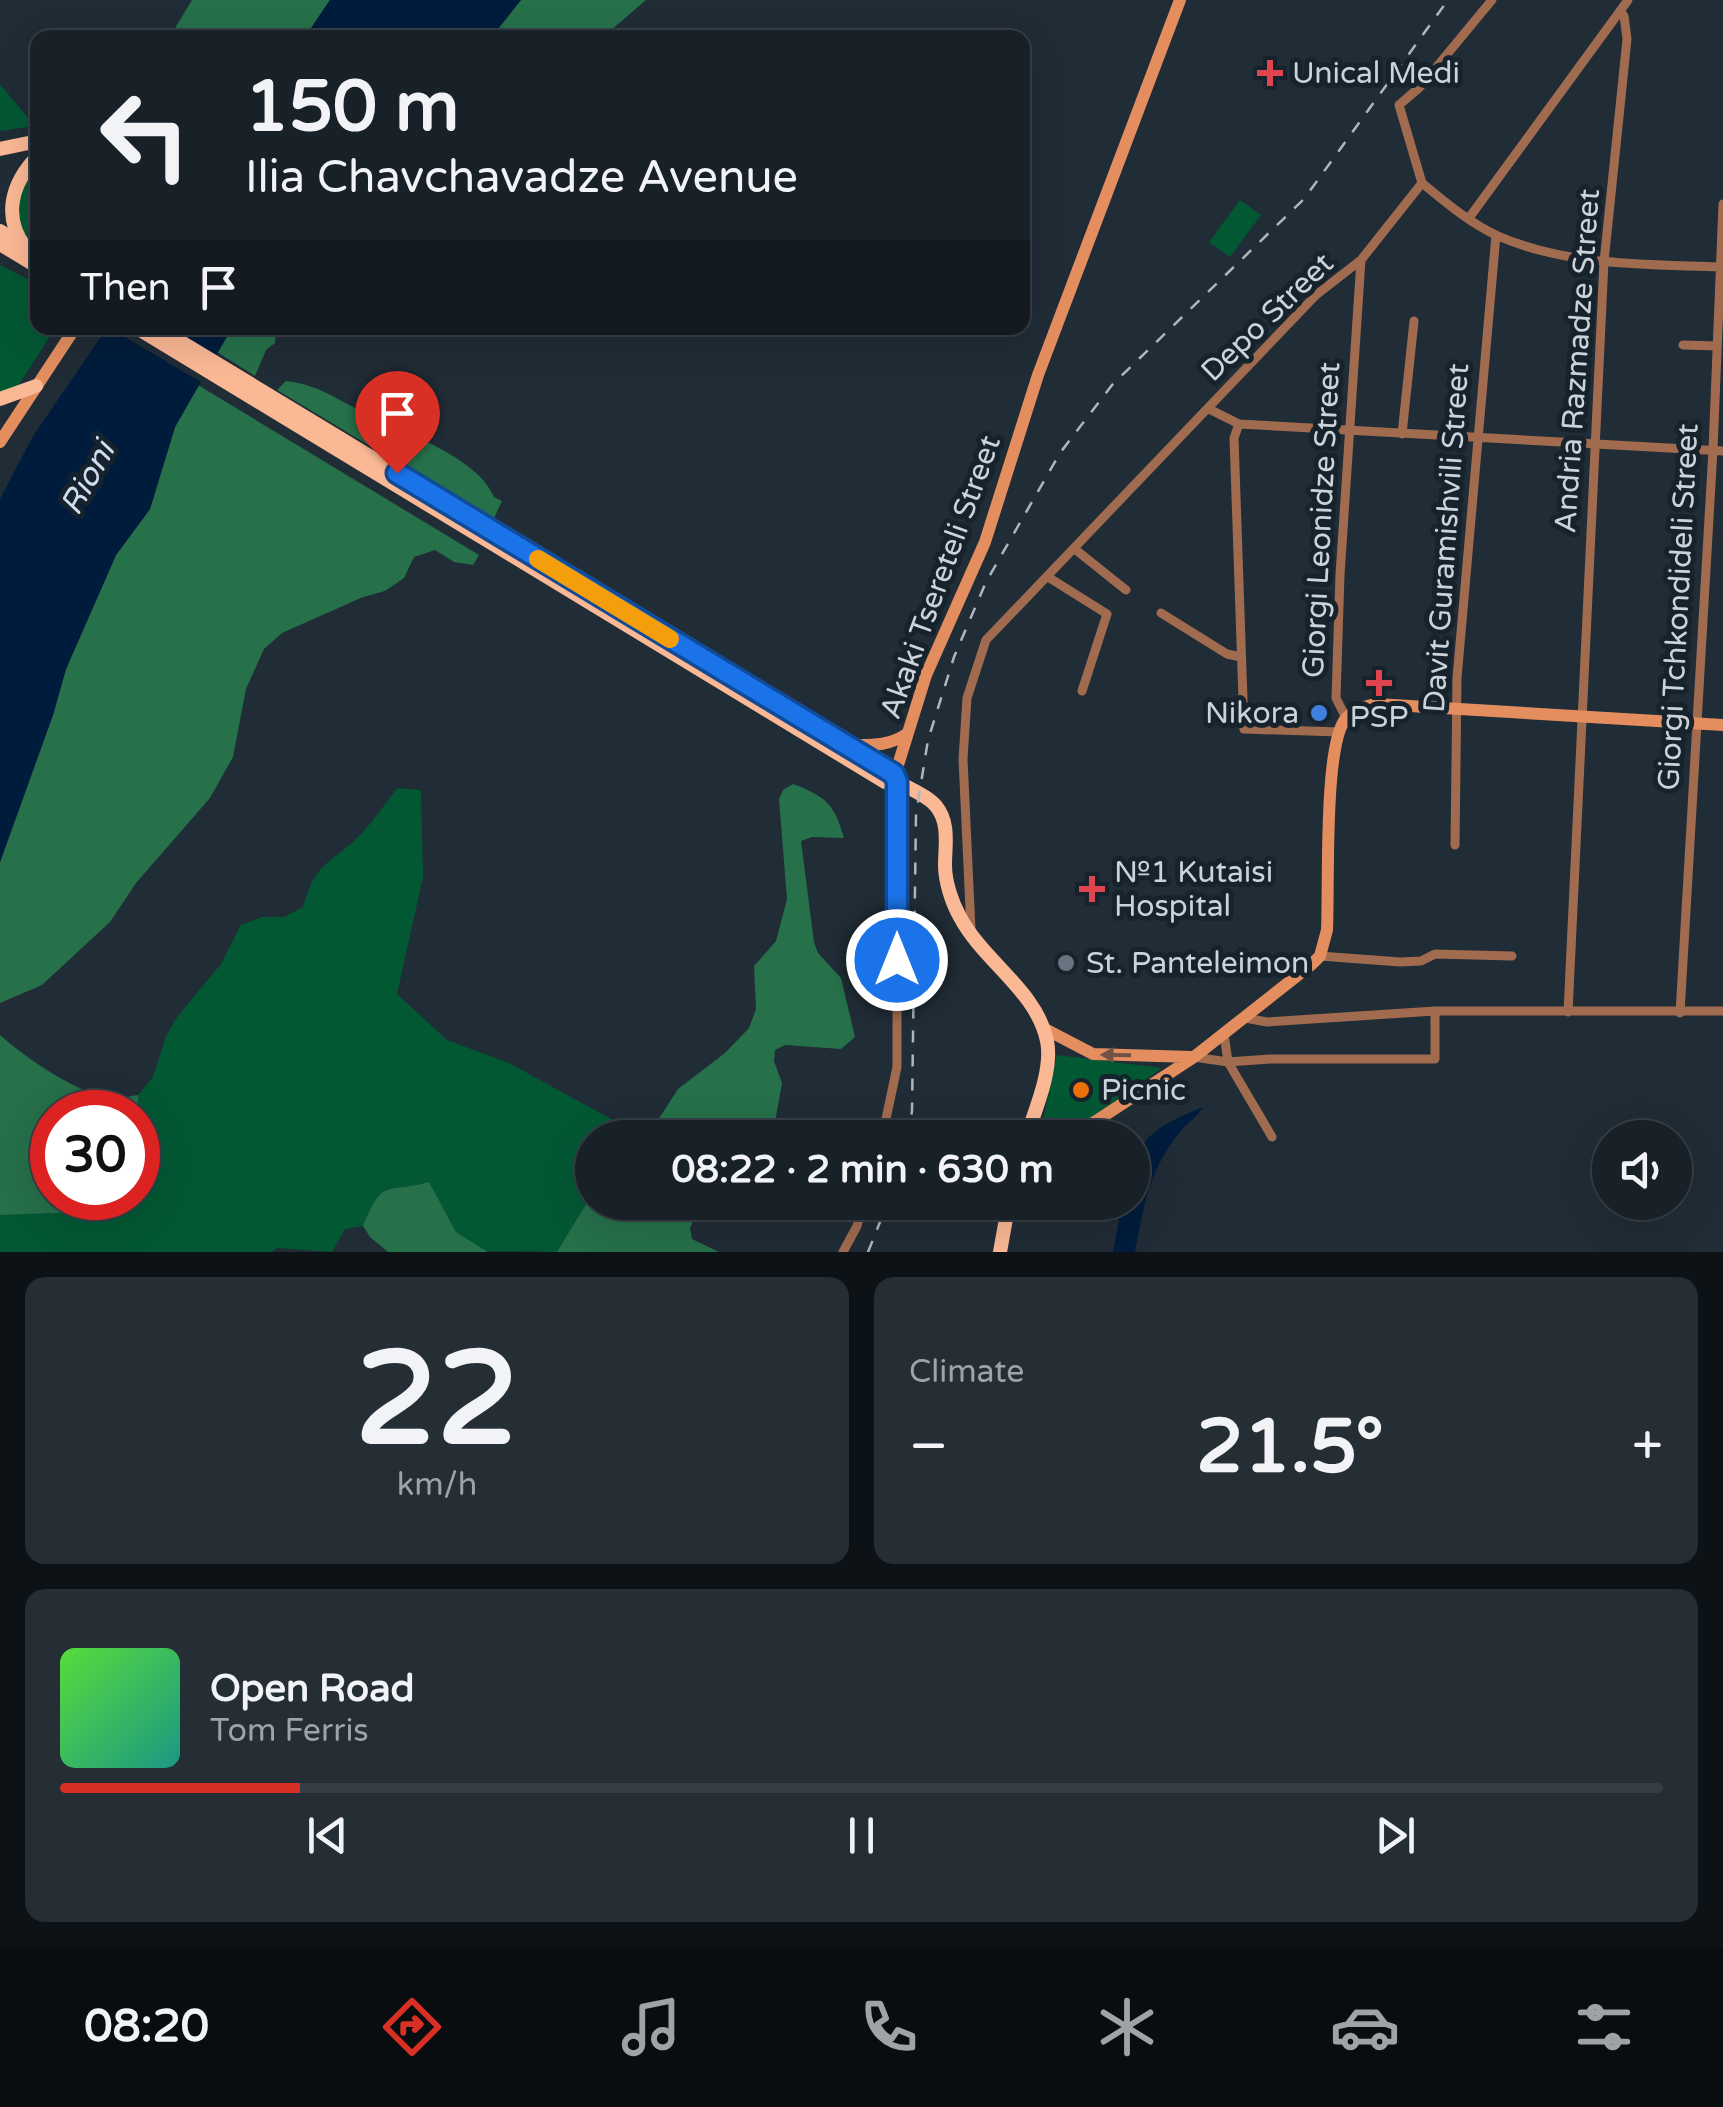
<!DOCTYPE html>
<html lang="en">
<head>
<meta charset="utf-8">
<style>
	:root { --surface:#182128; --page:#252e34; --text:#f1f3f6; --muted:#9fa3a8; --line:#363e45; --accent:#d93025 }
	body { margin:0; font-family:"Varela Round",sans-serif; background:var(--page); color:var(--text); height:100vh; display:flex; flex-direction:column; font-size:38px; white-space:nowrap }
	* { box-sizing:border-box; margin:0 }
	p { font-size:32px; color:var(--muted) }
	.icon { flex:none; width:55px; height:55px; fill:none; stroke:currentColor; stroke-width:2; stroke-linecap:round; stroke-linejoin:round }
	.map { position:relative; height:1252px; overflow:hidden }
	.panel { display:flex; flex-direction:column; gap:25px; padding:25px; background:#0d1216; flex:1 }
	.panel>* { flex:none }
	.guide { position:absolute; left:30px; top:30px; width:1000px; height:305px; border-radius:20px; box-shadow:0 10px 40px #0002,0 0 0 2px var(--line); background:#182128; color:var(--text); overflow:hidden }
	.buttons { position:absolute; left:1592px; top:1120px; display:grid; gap:20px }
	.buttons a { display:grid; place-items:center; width:100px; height:100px; border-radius:50%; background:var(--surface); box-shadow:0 10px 40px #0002,0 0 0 2px var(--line); font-size:50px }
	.speed { position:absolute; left:30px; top:1090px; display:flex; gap:20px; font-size:50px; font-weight:700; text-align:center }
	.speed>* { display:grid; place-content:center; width:130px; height:130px; border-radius:50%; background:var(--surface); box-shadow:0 10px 40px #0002,0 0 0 2px var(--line); line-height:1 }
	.speed .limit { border:15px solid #d22; background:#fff; color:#111 }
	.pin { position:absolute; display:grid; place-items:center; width:85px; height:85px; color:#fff; margin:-102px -42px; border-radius:50% 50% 50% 0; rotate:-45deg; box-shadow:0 0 10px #0007 }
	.pin .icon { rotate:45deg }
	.me { position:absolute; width:110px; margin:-55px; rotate:0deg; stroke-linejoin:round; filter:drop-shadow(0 0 8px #0008) }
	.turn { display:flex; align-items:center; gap:35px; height:210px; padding:0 50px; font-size:45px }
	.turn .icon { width:130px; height:130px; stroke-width:2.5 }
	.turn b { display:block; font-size:70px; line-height:85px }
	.then { display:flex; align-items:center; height:95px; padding:0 50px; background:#0003; gap:20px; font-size:38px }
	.big { font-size:75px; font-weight:700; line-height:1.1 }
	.panel .tile { flex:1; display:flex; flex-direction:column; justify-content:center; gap:15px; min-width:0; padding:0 35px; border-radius:20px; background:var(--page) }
	.panel .dial { align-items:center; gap:0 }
	.dial b { font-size:130px; line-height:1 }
	.song { display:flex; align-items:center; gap:30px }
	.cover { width:120px; height:120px; border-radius:15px; background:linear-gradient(135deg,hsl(110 70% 55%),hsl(170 70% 35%)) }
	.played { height:10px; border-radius:5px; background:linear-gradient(90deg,var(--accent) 15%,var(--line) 15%) }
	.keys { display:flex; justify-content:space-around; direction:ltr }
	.heat { display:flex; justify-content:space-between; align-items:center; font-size:55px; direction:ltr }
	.panel .tiles { flex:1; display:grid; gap:25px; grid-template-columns:1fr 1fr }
	.tile:last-child { grid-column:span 2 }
	.trip { position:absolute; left:575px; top:1120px; width:575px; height:100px; border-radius:50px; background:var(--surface); box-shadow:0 10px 40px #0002,0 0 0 2px var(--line); font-weight:700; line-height:100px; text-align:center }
	.menu { display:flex; height:160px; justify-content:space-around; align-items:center; background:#0a0d10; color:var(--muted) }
	.menu .icon { width:70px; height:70px }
	.menu .selected { color:var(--accent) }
	.menu b { font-size:45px; color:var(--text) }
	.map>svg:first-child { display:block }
	.green { fill:#035834 }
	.forest { fill:#26704a }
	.water { fill:#001c3c }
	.pier { fill:#202c36 }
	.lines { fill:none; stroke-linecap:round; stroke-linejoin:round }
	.street { stroke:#a16b4f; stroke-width:9 }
	.secondary { stroke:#e48e60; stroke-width:12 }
	.primary { stroke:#fbb895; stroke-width:14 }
	.rail { stroke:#aeb6bd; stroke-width:2.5; stroke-dasharray:12 12; stroke-linecap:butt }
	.oneway { fill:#735343 }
	.route-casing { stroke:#114b97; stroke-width:25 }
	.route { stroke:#1a73e8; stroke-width:18 }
	.slow { stroke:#f59e0b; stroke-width:18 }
	.health-dot { fill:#e0444e; stroke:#17232c; stroke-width:4 }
	.shop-dot { fill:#3f7fe0; stroke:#17232c; stroke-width:4 }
	.worship-dot { fill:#6b7280; stroke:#17232c; stroke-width:4 }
	.food-dot { fill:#e8710a; stroke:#17232c; stroke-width:4 }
	.labels { text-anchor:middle; stroke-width:10; stroke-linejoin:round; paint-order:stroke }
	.poi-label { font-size:30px; fill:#cbd3d9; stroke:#17232c; text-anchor:start }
	.street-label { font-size:30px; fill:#cbd3d9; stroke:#17232c }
	.water-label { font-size:32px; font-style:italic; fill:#ceddef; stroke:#17232c }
</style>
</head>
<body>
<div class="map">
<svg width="1723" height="1252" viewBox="0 0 1723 1252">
	<rect width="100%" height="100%" fill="#202c36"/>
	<path class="green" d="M0 84 3 88 35 126 0 131Z
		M37 161V249C4 222 20 191 37 161Z
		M1240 200 1261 215 1230 257 1209 242Z
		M0 265 37 284 38 328H55L19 385 0 395Z
		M397 788 421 790 423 877 397 994 447 1040 509 1063 644 1137 592 1138V1194L557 1252 485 1251 456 1232 429 1182C384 1194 383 1177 363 1226L345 1229 332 1252 277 1248 272 1252H0V1215L83 1212 117 1198H138V1189L141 1187 138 1095 153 1077 166 1036 177 1017 221 964 241 925 262 917H284L303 907C315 863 327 866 356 839 372 824 384 805 397 788Z
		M1057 1055 1162 1068 1066 1137 1039 1138Z"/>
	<path class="forest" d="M192 0H330L305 37 169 38Z
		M521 0H646L603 37 491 38Z
		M232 328H276L275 343 266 350 255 376 217 352Z
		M286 381C317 384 338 400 365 413 402 432 478 457 494 497L502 501 493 520 277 390Z
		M198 385 479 555 473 565 454 562 435 550 414 557 404 578 385 591 363 597 282 633 264 649 246 689 233 757 210 798 136 883 110 922 42 985 0 1003V862L53 715 66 669 116 555 150 509 175 427Z
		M793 784C826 797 834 803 844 838L812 837 801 841 814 942 818 953 841 978 855 1037 841 1049 785 1045 775 1050 774 1061 782 1083 774 1128 751 1137H647L678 1089 725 1053 749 1028 756 1009 754 966 776 941 787 899 779 799 783 790Z
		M0 1035C24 1057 81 1096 114 1099 121 1099 130 1096 138 1095L141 1187 138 1189V1112H52V1198H117L83 1212 0 1215Z
		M429 1182 456 1232 488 1252H388L370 1237 363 1226C383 1177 385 1194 429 1182Z
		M592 1194V1202L701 1203 690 1228 692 1239 719 1252H557Z"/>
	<path class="water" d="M330 0H521L491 37H305Z
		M107 328H232L175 427 150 509 116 555 66 669 53 715 0 862V499L33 436Z
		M1203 1107C1197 1117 1188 1122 1181 1131 1150 1167 1143 1207 1135 1252H1113L1122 1203 1132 1202C1132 1140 1148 1130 1203 1107Z"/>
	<path class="pier" d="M110 328H168L219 358 204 384Z"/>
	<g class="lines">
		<path class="street" d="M1422 183C1445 202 1471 224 1498 236 1567 266 1645 264 1719 267
			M1422 183 1399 105 1420 87 1492 0
			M1469 218 1628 0
			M1683 345 1717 346
			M1209 409 1239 424 1723 451
			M1239 424 1234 438 1244 729 1339 732
			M1402 434 1414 321
			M1076 550 1126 590
			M1048 577 1107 614 1082 691
			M1161 613 1227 654 1241 657
			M1346 718 1336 698 1340 575 1361 260
			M1455 845 1457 678 1496 235
			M971 930 963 759 967 698 986 640 1316 295 1361 260 1422 183
			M1320 956 1400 962 1421 961 1435 954 1512 956
			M1568 1012 1604 262 1627 39 1624 16 1620 11
			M1680 1013 1713 450 1723 204
			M1245 1018 1267 1022 1435 1011H1723
			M1224 1034 1228 1062 1270 1059H1435V1011
			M1194 1057 1228 1062 1272 1137
			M882 1138 897 1067V781
			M843 1252 857 1226 864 1202"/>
		<path class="secondary" d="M0 442 75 328
			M846 745C870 745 889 747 908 733
			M897 781 898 765 926 675 985 542 1038 375 1180 0
			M1045 1029 1093 1054 1191 1057
			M1070 1138 1194 1057 1312 964 1320 956 1327 930C1329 887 1324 752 1344 721 1352 710 1364 706 1377 704L1723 725"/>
		<path class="primary" d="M0 149 38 141
			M0 231 38 254
			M0 244 38 267
			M25 247C2 216 12 182 38 156
			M137 328 885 782 897 781
			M158 328 895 774 897 781C909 789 927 795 936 806 950 823 945 846 945 865 945 882 952 903 960 917 983 961 1037 991 1047 1041 1053 1070 1035 1110 1026 1138
			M0 399 36 386
			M1000 1252 1009 1202"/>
		<path class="rail" d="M907 1138 912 1111 916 814 928 740 954 657 986 582 1060 453 1112 385 1304 199 1448 0
			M868 1252 888 1202"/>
	</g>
	<defs><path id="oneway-solid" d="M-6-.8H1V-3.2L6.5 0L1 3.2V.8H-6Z" transform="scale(2.5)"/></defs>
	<use class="oneway" href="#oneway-solid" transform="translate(1116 1055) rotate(-179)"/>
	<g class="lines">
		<g class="route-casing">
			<path id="route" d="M397 473 894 774 897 782V960"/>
		</g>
		<use href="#route" class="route"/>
		<path class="slow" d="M538 559 670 639"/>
	</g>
	<g class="health-dot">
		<path d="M1265 58h10v10h10v10h-10v10h-10v-10h-10v-10h10z"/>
		<path d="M1374 668h10v10h10v10h-10v10h-10v-10h-10v-10h10z"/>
		<path d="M1087 874h10v10h10v10h-10v10h-10v-10h-10v-10h10z"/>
	</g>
	<circle class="shop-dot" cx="1319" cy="713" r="10"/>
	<circle class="worship-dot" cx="1066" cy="963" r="10"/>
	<circle class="food-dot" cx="1081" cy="1090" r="10"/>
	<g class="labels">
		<g class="poi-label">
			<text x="1292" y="83">Unical Medi</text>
			<text x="1299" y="723" text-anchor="end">Nikora</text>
			<text x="1379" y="727" text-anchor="middle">PSP</text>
			<text x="1114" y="882">№1 Kutaisi<tspan x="1114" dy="34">Hospital</tspan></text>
			<text x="1086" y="973">St. Panteleimon</text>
			<text x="1101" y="1100">Picnic</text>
		</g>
		<g class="street-label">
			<text transform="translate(1267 317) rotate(-44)" y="10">Depo Street</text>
			<text transform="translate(1577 361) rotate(-86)" y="10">Andria Razmadze Street</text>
			<text transform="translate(1321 520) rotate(-87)" y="10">Giorgi Leonidze Street</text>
			<text transform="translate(1446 538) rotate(-86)" y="10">Davit Guramishvili Street</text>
			<text transform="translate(940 577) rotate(-70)" y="10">Akaki Tsereteli Street</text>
			<text transform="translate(1678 607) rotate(-87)" y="10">Giorgi Tchkondideli Street</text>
		</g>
		<g class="water-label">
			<text transform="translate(87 478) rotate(-61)" y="11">Rioni</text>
		</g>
	</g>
</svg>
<div class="buttons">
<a><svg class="icon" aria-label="sound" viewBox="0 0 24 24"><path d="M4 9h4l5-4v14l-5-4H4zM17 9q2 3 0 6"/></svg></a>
</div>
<div class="speed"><div class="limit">30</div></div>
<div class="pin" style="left:397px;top:473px;background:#d93025"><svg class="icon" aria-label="arrive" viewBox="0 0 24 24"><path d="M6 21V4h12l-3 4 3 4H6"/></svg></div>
<svg class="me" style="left:897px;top:960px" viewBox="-20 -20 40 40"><circle r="17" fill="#1a73e8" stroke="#fff" stroke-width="3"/><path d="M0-11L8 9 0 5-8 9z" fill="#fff"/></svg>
<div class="trip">08:22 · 2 min · 630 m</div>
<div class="guide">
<div class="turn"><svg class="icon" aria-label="left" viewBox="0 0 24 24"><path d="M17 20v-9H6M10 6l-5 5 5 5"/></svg><div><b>150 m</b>Ilia Chavchavadze Avenue</div></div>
<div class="then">Then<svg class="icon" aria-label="arrive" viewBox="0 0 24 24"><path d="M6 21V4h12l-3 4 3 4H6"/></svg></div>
</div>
</div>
<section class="panel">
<div class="tiles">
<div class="tile dial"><b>22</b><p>km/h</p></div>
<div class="tile"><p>Climate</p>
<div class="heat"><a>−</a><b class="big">21.5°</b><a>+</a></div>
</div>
<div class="tile">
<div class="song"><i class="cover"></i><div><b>Open Road</b><p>Tom Ferris</p></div></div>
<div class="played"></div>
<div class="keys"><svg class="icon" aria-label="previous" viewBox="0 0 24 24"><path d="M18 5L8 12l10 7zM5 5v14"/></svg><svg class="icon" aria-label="pause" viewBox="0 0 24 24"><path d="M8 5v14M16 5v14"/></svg><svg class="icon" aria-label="next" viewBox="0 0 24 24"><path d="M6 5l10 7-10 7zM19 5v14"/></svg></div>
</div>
</div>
</section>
<nav class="menu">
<b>08:20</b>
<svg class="icon selected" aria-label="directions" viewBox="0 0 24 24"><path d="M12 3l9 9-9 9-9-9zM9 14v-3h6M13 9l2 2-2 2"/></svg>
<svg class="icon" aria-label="music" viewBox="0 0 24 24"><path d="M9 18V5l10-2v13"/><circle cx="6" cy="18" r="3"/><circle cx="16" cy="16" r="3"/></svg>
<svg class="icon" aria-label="phone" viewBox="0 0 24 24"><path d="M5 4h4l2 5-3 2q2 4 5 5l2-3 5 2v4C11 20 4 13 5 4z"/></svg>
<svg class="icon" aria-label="climate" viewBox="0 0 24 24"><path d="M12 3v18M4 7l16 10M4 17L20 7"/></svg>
<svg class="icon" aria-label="car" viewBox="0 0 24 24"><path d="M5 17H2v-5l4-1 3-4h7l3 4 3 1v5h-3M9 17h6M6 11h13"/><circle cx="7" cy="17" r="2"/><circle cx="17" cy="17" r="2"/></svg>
<svg class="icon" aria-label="filters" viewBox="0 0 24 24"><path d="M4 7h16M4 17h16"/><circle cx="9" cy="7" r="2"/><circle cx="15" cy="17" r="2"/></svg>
</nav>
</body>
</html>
